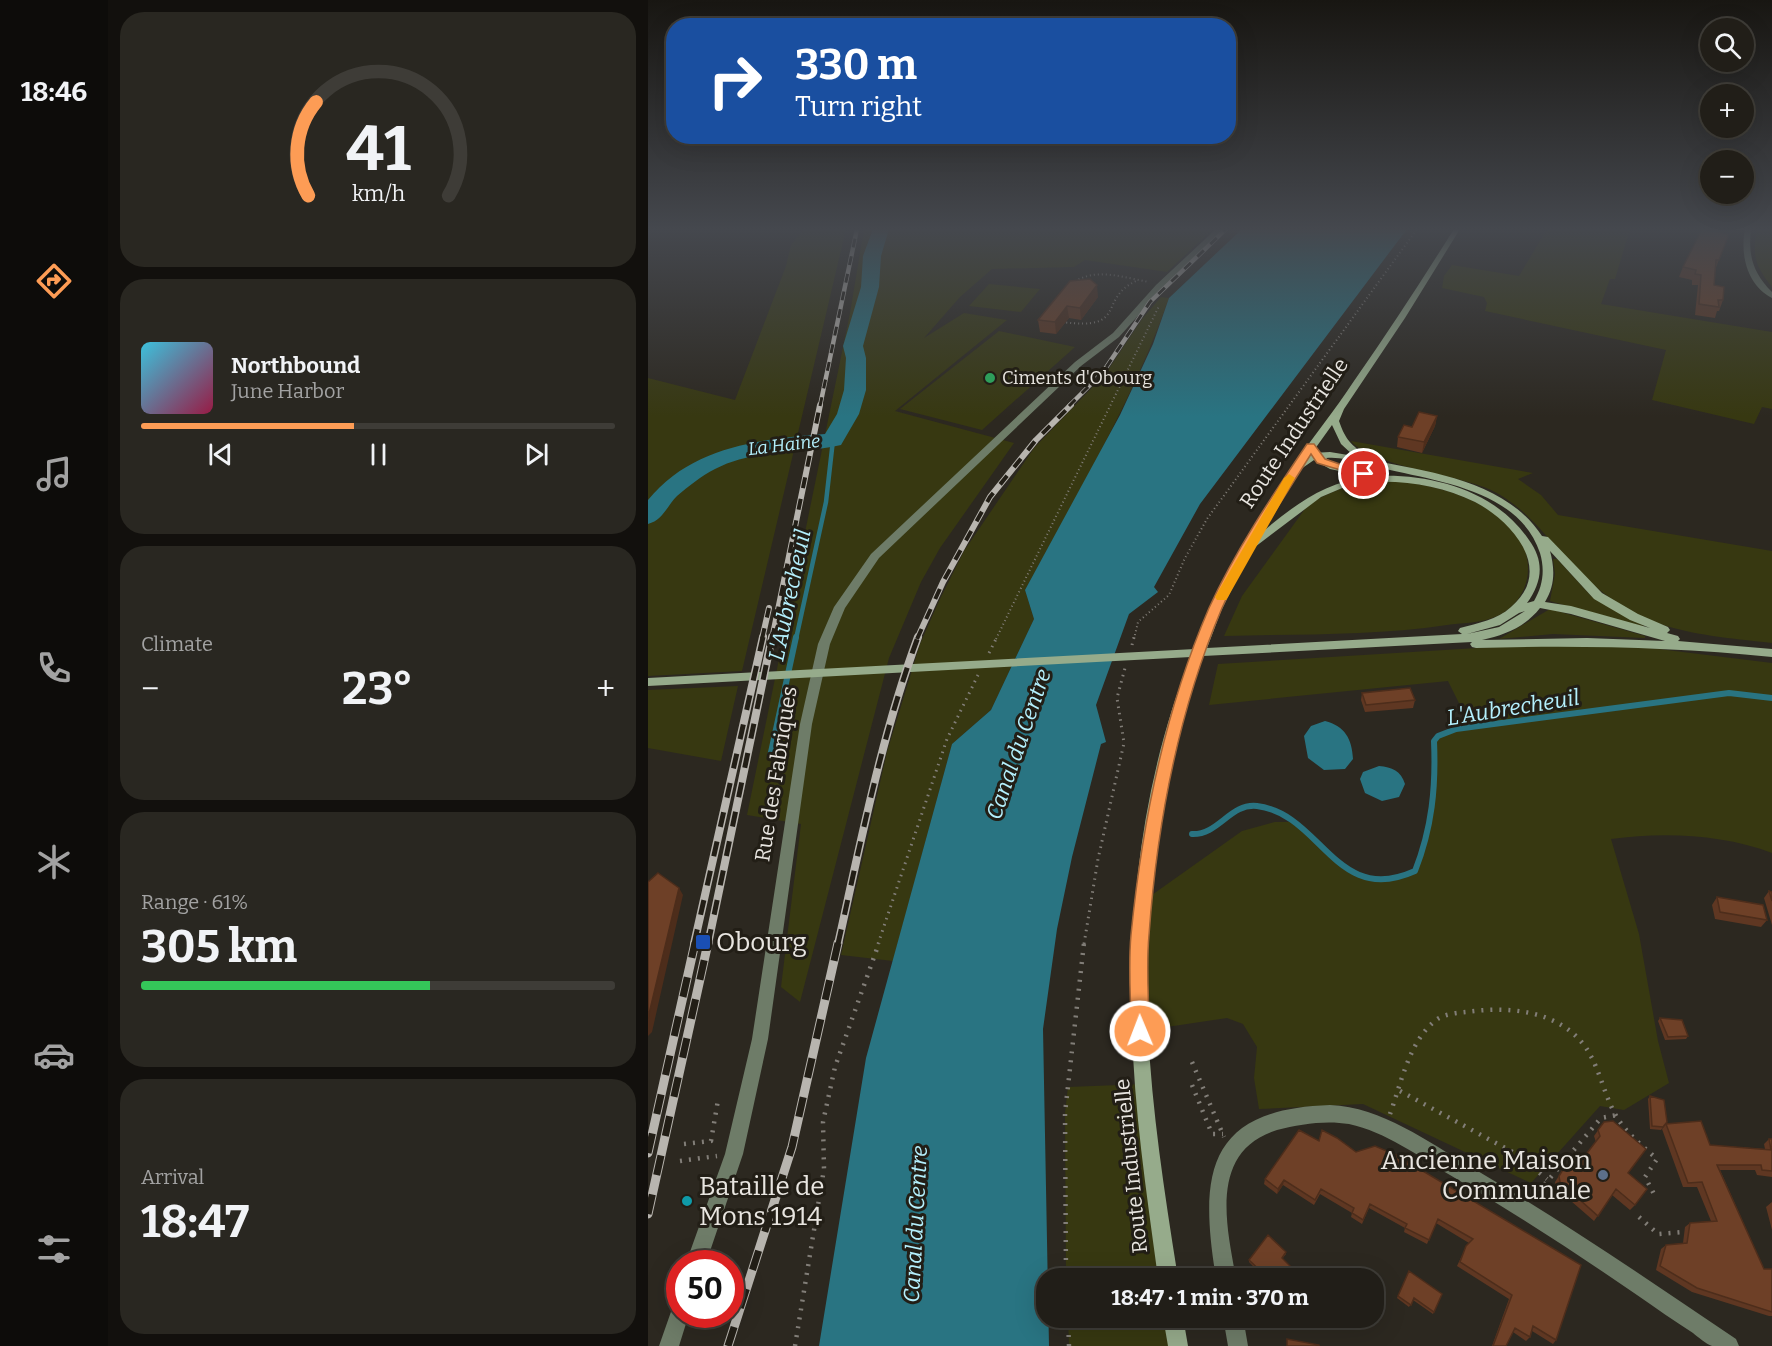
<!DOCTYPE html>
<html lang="en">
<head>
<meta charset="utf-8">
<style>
	:root { --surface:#211e18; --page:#292721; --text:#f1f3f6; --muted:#a2a2a2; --line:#3e3c37; --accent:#fd9c55 }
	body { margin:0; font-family:Bitter,serif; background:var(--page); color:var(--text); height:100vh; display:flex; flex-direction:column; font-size:22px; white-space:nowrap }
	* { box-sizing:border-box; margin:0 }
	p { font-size:20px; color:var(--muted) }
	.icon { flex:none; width:33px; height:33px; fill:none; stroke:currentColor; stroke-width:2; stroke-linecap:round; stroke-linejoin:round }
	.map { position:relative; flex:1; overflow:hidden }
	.drawer { display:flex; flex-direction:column; gap:12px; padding:12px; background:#12100d; width:540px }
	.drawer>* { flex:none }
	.top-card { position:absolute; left:18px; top:18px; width:570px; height:126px; border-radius:24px; box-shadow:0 6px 24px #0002,0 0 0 2px var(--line); background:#1a4fa0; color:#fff; overflow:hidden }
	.controls { position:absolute; left:1052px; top:18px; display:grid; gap:12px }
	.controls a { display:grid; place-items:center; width:54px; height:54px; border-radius:50%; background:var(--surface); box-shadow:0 6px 24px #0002,0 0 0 2px var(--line); font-size:30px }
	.speed { position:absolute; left:18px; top:1250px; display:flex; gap:12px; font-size:30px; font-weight:700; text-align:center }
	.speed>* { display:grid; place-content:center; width:78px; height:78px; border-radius:50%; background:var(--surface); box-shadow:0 6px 24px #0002,0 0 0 2px var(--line); line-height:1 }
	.speed .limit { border:9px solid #d22; background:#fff; color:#111 }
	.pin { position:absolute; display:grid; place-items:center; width:51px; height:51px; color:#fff; margin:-26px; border:3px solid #fff; border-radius:50%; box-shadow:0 2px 6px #0007 }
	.me { position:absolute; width:66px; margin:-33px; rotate:359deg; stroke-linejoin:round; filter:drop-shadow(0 0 4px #0008) }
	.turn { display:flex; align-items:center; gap:21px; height:126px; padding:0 30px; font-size:27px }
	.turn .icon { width:78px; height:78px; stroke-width:2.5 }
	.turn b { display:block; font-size:42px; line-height:51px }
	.big { font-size:45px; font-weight:700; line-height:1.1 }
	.drawer .widget { flex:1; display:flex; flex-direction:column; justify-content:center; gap:9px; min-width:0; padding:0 21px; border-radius:24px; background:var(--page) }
	.drawer .dial { align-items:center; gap:0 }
	.dial svg { height:156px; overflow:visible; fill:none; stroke:var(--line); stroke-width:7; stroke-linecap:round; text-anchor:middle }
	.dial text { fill:var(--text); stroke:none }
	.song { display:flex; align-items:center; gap:18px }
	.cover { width:72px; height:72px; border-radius:9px; background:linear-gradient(135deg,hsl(190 70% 55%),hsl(340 70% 35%)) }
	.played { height:6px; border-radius:3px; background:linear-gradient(90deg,var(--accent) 45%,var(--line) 45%) }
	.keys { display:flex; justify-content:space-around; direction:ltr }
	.heat { display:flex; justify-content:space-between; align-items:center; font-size:33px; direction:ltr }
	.charge { height:9px; border-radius:4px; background:linear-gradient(90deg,#34c759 61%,var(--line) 0) }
	.trip { position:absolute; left:388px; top:1268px; width:348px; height:60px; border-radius:24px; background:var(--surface); box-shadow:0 6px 24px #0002,0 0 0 2px var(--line); font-weight:700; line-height:60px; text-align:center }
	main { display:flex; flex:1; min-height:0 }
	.dock { display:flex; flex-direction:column; width:108px; justify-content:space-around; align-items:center; background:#0d0c0a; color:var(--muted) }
	.dock .icon { width:42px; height:42px }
	.dock .selected { color:var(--accent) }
	.dock b { font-size:27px; color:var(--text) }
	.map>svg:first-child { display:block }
	.green { fill:#373811 }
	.water { fill:#297482 }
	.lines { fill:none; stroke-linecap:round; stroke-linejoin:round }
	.stream-far1 { stroke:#297482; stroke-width:4.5 }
	.stream { stroke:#297482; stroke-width:6 }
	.river { fill:#297482; fill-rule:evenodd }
	.path-far2 { stroke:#827e78; stroke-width:2; stroke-dasharray:1 3; stroke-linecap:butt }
	.path-far1 { stroke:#827e78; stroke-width:3; stroke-dasharray:1.5 5; stroke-linecap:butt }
	.path { stroke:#827e78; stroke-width:4.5; stroke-dasharray:2 7; stroke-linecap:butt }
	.street { fill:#6e7c68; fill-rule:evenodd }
	.secondary { fill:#96ab8b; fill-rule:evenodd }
	.rail-far3-casing { stroke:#b8b5af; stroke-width:4.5 }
	.rail-far2-casing { stroke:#b8b5af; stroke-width:6 }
	.rail-far1-casing { stroke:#b8b5af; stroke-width:8 }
	.rail-casing { stroke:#b8b5af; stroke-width:9 }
	.rail-far3 { stroke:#221e16; stroke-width:3; stroke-dasharray:9; stroke-linecap:butt }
	.rail-far2 { stroke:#221e16; stroke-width:4; stroke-dasharray:11; stroke-linecap:butt }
	.rail-far1 { stroke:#221e16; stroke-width:5; stroke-dasharray:15; stroke-linecap:butt }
	.rail { stroke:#221e16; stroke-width:7; stroke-dasharray:20; stroke-linecap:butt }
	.wall { fill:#5f3722 }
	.shaded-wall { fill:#4d2d1b }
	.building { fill:#6e4027; stroke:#4d2d1b; stroke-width:1.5 }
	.route { fill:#fd9c55; stroke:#a46537; stroke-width:1.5 }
	.slow { fill:#f59e0b }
	.leisure-dot { fill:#2e9e5b; stroke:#221e16; stroke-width:2 }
	.transit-dot { fill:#1a4fb4; stroke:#221e16; stroke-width:2 }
	.service-dot { fill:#5c6f8a; stroke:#221e16; stroke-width:2 }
	.culture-dot { fill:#0f9aa8; stroke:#221e16; stroke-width:2 }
	.labels { text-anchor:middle; stroke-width:6; stroke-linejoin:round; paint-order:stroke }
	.far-poi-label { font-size:18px; fill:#e8e5e0; stroke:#221e16; text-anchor:start }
	.far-water-label { font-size:18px; font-style:italic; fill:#b4f0fd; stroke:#221e16 }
	.street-label { font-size:21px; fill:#e8e5e0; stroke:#221e16 }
	.water-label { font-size:22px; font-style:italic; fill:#b4f0fd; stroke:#221e16 }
	.near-poi-label { font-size:26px; fill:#e8e5e0; stroke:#221e16; text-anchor:start }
</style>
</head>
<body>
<main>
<nav class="dock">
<b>18:46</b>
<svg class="icon selected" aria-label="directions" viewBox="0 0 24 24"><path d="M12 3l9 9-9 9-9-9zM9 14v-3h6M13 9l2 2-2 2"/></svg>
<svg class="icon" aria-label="music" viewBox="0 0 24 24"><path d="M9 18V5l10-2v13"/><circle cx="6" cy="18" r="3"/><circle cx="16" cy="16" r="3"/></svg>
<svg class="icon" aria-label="phone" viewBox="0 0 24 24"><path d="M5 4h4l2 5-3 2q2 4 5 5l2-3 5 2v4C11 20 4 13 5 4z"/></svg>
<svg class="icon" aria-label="climate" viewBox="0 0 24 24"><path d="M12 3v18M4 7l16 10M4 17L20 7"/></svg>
<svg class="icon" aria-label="car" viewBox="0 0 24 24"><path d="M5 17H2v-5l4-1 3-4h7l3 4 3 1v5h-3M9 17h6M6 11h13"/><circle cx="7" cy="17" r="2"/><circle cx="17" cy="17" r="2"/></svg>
<svg class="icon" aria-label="filters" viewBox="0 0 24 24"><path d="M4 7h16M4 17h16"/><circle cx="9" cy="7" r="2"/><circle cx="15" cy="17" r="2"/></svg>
</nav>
<section class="drawer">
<div class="widget dial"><svg viewBox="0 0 100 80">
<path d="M14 69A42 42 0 1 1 86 69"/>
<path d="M14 69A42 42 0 0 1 18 21" stroke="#fd9c55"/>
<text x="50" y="56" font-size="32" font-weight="700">41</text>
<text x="50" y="72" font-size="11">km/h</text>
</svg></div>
<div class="widget">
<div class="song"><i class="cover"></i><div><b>Northbound</b><p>June Harbor</p></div></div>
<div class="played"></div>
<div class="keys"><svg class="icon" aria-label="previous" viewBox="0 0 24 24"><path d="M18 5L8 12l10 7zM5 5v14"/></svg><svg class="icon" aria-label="pause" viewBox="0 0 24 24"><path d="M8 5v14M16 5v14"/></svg><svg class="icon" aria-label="next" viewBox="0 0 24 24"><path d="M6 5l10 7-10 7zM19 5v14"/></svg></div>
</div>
<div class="widget"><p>Climate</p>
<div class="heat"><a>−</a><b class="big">23°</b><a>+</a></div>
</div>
<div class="widget"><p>Range · 61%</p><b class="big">305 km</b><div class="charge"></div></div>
<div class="widget"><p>Arrival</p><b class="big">18:47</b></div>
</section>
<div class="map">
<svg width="1124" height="1346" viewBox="0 0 1124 1346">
	<rect width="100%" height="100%" fill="#2c2820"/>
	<path class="green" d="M156 229H198L94 671 0 676V378L87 400 138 266 143 245Z
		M216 229H565L519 272 437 260 426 267 344 269 312 297 276 338 316 313 359 320 247 411 366 443 292 548 273 582 241 658 152 1002 133 987 153 824 99 815 202 313Z
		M899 229H982L967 279H962L953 304 1124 332V409L1114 407 1106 424 1004 400 1018 350 837 311 839 303 836 297 794 288 796 276 804 265 871 276Z
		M1109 229H1124V287C1107 266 1104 255 1109 229Z
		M341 284 392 289 373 312 321 306Z
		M513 297 521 298C485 401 429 494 377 590L386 619 343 710 304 744 245 961 193 955 239 752 272 644 291 601 316 551 386 448 458 373 494 319Z
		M351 331 427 347 334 430 252 409Z
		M703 441 885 473 870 479 893 495 910 515 1124 551V643C1034 633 985 630 920 560 895 533 876 506 843 490 809 474 722 466 703 441Z
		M744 480C789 486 836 496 867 533 891 562 881 605 844 618 830 623 813 623 799 625 725 636 650 634 576 636L594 596 662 502 692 489Z
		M905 559H909L943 596 996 626 995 628 902 601 907 574Z
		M902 609 997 636V638L905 634 851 639Z
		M894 644 986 646 1124 663V853C1074 834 1015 832 963 839L991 934 1010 1041 1021 1083 976 1110 952 1106 883 1183 715 1104 611 1109 606 1078 609 1047 595 1024 579 1018 492 1031 494 902 594 831 627 822H643L703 870 728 880H746L767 871C786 828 789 788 786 741L790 736 819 728 813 707 800 681 561 705 570 664Z
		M90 686 73 761 0 748V690Z
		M497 1084 520 1278H418L417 1113 420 1087Z
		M420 1317H525L530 1346H421Z"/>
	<path class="water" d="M594 229H759L552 504 506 587 510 592 481 614 448 705 458 742 453 744 424 857 409 929 395 1029 401 1346H171L218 1058 304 744 343 710 386 619 377 590 472 415 505 344 521 298Z
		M677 721C697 726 704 739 705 759L697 769 676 770 660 758 656 736 663 726Z
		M731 766C744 767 753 771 757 784L751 797 734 801 717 793 712 779 715 772Z"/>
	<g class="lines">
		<path class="stream-far1" d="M148 639 178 502 185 440"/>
		<path class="stream" d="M122 757 148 637
			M544 834C571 835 582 803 609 806 674 814 687 907 767 871 784 828 788 787 786 741L790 736 808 729 1081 693 1124 698"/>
		<path class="river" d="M225 229H241L233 256 231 287 215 346 218 358V390L211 414 193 445C151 455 107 448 67 469 53 476 41 486 29 496 19 506 15 520 0 524V500C44 446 112 439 177 434L189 414 196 390 198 358 195 346 213 287 215 256Z"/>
		<path class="path-far2" d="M424 284C445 266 477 278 501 282
			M414 322C481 331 449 299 488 281
			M348 639 511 306
			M486 639 490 622 521 595 537 558 559 519 769 229"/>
		<path class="path-far1" d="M484 645 486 637
			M341 653 349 637
			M230 944 299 739 330 675
			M436 944 450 859 476 743 469 698 477 668"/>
		<path class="path" d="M544 1062 576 1137
			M544 1085 564 1134H575
			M752 1091 870 1155 899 1179
			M742 1114C753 1084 761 1041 788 1020 796 1014 808 1013 818 1012 860 1006 909 1010 936 1045 950 1064 954 1087 964 1108 974 1130 991 1143 1009 1159L997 1177 1006 1194
			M36 1144 63 1141 70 1100
			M32 1161 69 1156
			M885 1198 953 1118 969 1115
			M991 1217 1010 1234 1036 1232
			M418 1278 417 1113 436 943
			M420 1317 421 1346
			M147 1346 176 1169 175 1122 187 1067 231 943"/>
		<path class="street" d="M568 229H575L514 289 471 337 433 366 231 558 197 608 182 644 164 724 120 1039 95 1154 58 1263H38L77 1154 104 1039 152 724 170 644 186 607 223 554 427 362 465 333 508 285Z
			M1097 229H1103C1100 256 1105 273 1124 292V298C1099 285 1092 255 1097 229Z
			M682 1105C734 1107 780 1142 823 1167 914 1221 1001 1280 1088 1339L1091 1346C1083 1346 1071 1346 1064 1346 1058 1344 1050 1337 1045 1333 1026 1321 1008 1308 989 1295 928 1253 866 1213 802 1175 770 1156 738 1132 701 1124 678 1120 652 1124 629 1130 561 1151 578 1224 588 1278H568C551 1174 558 1109 682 1105Z
			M32 1303V1314H41L31 1346H11L25 1306Z
			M575 1317H595L600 1346H580Z"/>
		<path class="secondary" d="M806 229H812L757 318 696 409 691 421C698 441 703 444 718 456L715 458C777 472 856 478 894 536L900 537 954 593 990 614 1020 627 1022 630 1019 633 1030 636 1032 639 1030 641 1124 649V657C1025 647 927 645 828 648L824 647 822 644 824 642 555 656C509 773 494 905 500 1030 504 1113 517 1196 530 1278H510C499 1195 486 1112 484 1028 480 904 496 773 543 657L0 686V678L547 649C573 584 606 522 645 466 665 437 687 410 706 381 741 331 774 280 806 229ZM684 425 693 444 706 456 682 452 664 453ZM678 458C699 456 722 466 742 470 794 482 872 492 892 553 897 570 895 586 886 601L879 603C894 582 897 562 881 540 849 492 786 474 730 476L729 473 688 465ZM666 460 682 469 720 477C676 482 645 506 612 534L653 469ZM723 482C758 480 795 486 827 502 864 521 907 570 863 607 849 620 830 623 812 628L810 631 814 634 559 648 573 611 603 550 673 497 699 486ZM902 551 946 599 982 620 1002 628 923 606 897 602C907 586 907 569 902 551ZM892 608 923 614 1017 641 939 638 834 640C857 635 877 627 892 608ZM877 611 851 627 819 634 852 625 871 613Z
			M515 1317H535L540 1346H520Z"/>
		<g class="rail-far3-casing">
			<path id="rail-far3" d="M172 406 209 229
				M421 406 455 372 502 302 578 229"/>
		</g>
		<g class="rail-far2-casing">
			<path id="rail-far2" d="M114 639 121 608
				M124 639 172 405
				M269 639 295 582 342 497 388 440 423 405"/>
		</g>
		<g class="rail-far1-casing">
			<path id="rail-far1" d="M46 944 115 637
				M60 944 124 637
				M190 944C213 841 233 737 270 637"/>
		</g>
		<g class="rail-casing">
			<path id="rail" d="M0 1153 47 943
				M0 1214 60 943
				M80 1346 144 1147 190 943"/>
		</g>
		<use href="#rail-far3" class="rail-far3"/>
		<use href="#rail-far2" class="rail-far2"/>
		<use href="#rail-far1" class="rail-far1"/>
		<use href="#rail" class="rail"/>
	</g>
	<path class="wall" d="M1081 234 1067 270 1066 285 1075 300 1071 311H1069L1067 318 1047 315 1050 285H1044V280L1031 277 1035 267Z
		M422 281 450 297 433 320 421 318 408 334 392 332 390 320Z
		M789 416 787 426 774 453 749 447 750 437 764 427Z
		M714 693 767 700 765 708 717 712 713 700Z
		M1121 891 1124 892V925L1116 898Z
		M1069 897 1119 920 1113 927 1067 919 1064 905Z
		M1012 1018 1040 1036 1038 1039 1017 1040 1010 1021Z
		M1002 1096 1015 1127 1013 1130 1002 1129 1000 1099Z
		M956 1122 980 1173 987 1205 982 1210 964 1195 946 1221 908 1188 907 1182 918 1165H930L948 1142 946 1136Z
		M1018 1124 1062 1145 1117 1149 1116 1144 1121 1139H1124V1177L1109 1175 1107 1170H1072L1116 1269H1124V1316H1121L1044 1292 1008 1270 1013 1249 1018 1245 1035 1243 1037 1227 1042 1223 1063 1221 1049 1187H1035L1014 1129Z
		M671 1141 708 1152 933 1265 908 1340 905 1344 884 1331 882 1337 878 1341 865 1332 858 1346H844L861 1299 809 1266 816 1251 821 1243 788 1223 779 1244 756 1232 757 1228 721 1208 714 1224 703 1217 704 1213 672 1194 666 1205 635 1185 629 1194 616 1184 617 1179Z
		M1124 1202V1230L1118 1207Z
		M638 1252V1254L634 1259 645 1269V1272L640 1278H617L601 1262V1260Z
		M761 1271 794 1294 785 1314 765 1300 761 1307 749 1298Z"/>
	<path class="shaded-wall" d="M449 285 450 297 433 320 432 308Z
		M419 306 421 318 408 334 407 322Z
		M789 416 787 426 774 453 776 442Z
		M31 888 35 895 4 1032 0 1036V1018Z
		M636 1180 635 1185 629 1194 630 1189Z"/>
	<path class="building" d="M1054 229 1081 234 1071 260H1068L1066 285 1076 287 1075 300H1070L1071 307 1051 304 1053 275 1047 274 1048 270 1035 267Z
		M442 279 449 285 432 308 419 306 407 322 390 320 422 281Z
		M771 412 789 416 776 442 750 437 756 425 764 427Z
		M762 688 767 700 718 705 714 693Z
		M10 873 31 888 0 1018V882Z
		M1121 891 1124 892V901Z
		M1069 897 1115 905 1119 920 1072 912Z
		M1012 1018 1034 1020 1040 1036 1020 1037Z
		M1002 1096 1016 1100 1019 1122 1015 1127 1004 1126Z
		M965 1121 998 1149 980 1173 999 1189 987 1205 968 1189 950 1216 912 1182 911 1176 918 1165H930L952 1136 950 1130 956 1122Z
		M1053 1121 1062 1145 1123 1150 1121 1139H1124V1171L1114 1170 1113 1165H1069L1116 1269H1124V1312L1049 1288 1012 1266 1018 1245 1039 1243 1042 1223 1069 1221 1054 1182 1040 1183 1018 1124Z
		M651 1130 671 1141 674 1130 689 1138 708 1152 727 1146 748 1155 933 1265 908 1340 885 1326 882 1337 867 1328 858 1346H845L864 1295 812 1262 818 1246 825 1239 790 1219 781 1240 757 1228 759 1224 722 1204 715 1220 704 1213 706 1208 673 1189 667 1200 636 1180 630 1189 617 1179Z
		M620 1235 638 1252 634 1258 645 1269 639 1278H620L601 1260Z
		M761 1271 794 1294 786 1312 766 1298 763 1305 750 1296Z
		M639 1339 671 1345V1346H639Z"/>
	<linearGradient id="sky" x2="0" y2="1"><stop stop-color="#181612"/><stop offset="0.55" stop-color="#45484e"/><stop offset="1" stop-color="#45484e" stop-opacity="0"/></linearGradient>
	<rect width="1124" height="417" fill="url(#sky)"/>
	<path class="route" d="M659 444H666L677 459 721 474 716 477 669 463 663 454C632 504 598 554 574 608 530 712 509 823 501 935 498 967 501 999 501 1031L498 1037 492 1040 485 1037 483 1031C483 999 480 967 483 935 494 823 516 712 561 608 587 551 624 496 659 444Z"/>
	<path class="slow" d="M641 474 647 478 580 597 578 600H569L567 597 636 478Z"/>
	<circle class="leisure-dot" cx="342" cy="378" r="6"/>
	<rect class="transit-dot" x="47" y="934" width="16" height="16" rx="3"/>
	<circle class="service-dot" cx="955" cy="1175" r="6"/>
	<circle class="culture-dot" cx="39" cy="1201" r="6"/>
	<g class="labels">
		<g class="far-poi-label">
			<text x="354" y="384">Ciments d'Obourg</text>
		</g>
		<g class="far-water-label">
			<text transform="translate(136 445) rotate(-7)" y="6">La Haine</text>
		</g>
		<g class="street-label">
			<text transform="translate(646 433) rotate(-56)" y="7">Route Industrielle</text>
			<text transform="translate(128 774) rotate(-81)" y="7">Rue des Fabriques</text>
			<text transform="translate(483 1166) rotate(-96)" y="7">Route Industrielle</text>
		</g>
		<g class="water-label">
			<text transform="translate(141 595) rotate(-78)" y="8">L'Aubrecheuil</text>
			<text transform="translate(865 707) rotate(-9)" y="8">L'Aubrecheuil</text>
			<text transform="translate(370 744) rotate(-71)" y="8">Canal du Centre</text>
			<text transform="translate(267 1224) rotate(-87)" y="8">Canal du Centre</text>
		</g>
		<g class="near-poi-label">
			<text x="68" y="951">Obourg</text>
			<text x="943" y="1169" text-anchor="end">Ancienne Maison<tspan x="943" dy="30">Communale</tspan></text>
			<text x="51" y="1195">Bataille de<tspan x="51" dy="30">Mons 1914</tspan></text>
		</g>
	</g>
</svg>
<div class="controls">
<a><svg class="icon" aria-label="search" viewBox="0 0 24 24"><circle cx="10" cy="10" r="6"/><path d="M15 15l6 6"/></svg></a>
<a>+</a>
<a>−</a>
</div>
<div class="speed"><div class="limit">50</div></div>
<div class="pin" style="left:716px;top:474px;background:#d93025"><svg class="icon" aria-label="arrive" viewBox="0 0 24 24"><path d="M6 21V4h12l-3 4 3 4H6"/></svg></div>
<svg class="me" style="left:492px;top:1031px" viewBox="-20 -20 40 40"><circle r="17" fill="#fd9c55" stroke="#fff" stroke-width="3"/><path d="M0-11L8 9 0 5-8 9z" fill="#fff"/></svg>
<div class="trip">18:47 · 1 min · 370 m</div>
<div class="top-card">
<div class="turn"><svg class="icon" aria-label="right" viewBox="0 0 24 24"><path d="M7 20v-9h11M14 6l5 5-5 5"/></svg><div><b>330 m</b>Turn right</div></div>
</div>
</div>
</main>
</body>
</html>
